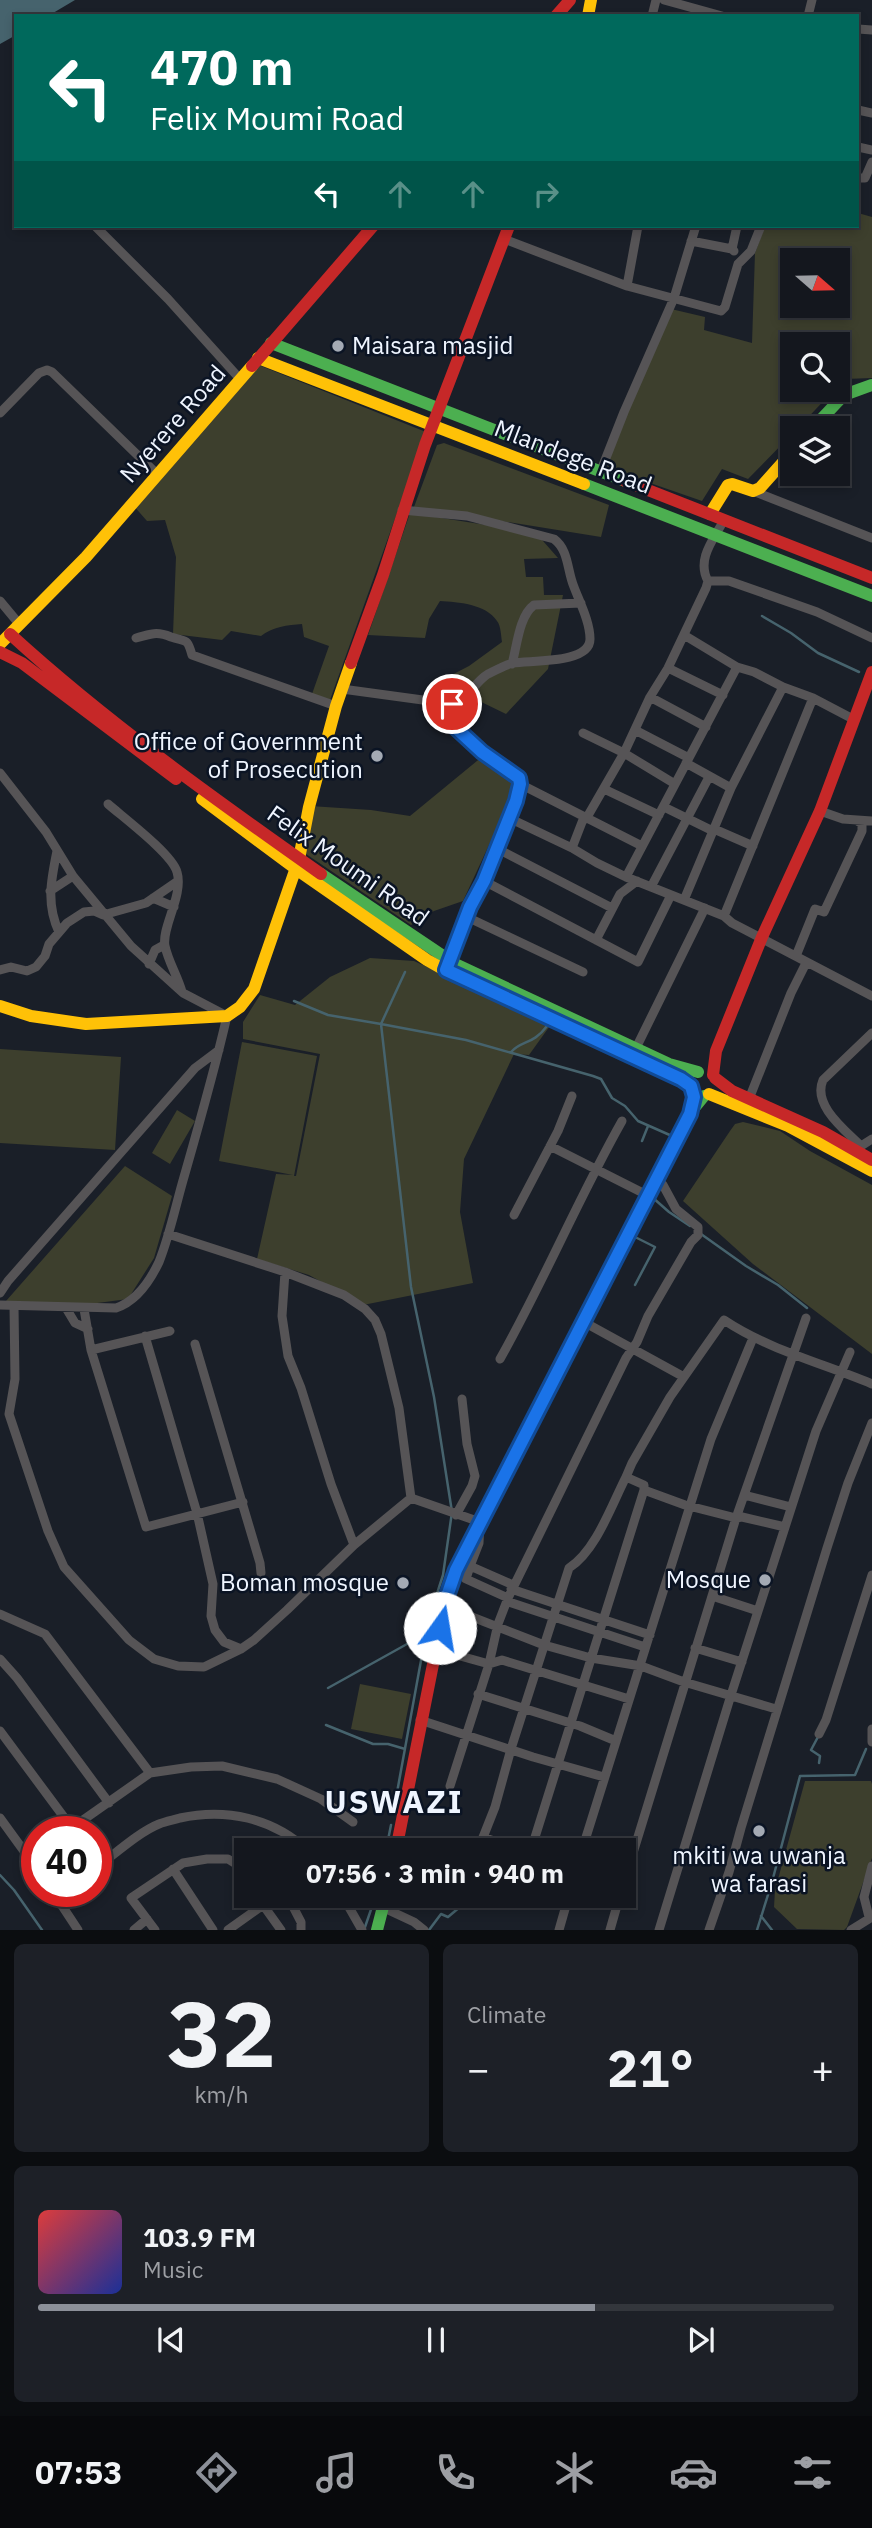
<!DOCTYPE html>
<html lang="en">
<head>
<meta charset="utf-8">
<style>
	:root { --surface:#14171e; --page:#1d2027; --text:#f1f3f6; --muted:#9d9fa4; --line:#33363c; --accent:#8c9099 }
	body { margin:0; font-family:"IBM Plex Sans",sans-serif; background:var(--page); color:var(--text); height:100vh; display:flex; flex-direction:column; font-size:26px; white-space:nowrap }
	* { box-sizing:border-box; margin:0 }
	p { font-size:23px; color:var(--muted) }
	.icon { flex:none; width:38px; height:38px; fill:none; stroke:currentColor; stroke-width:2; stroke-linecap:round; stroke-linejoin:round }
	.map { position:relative; height:1930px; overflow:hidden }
	.panel { display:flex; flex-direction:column; gap:14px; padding:14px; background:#0b0d10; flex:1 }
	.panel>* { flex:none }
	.hud { position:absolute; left:14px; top:14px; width:845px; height:214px; border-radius:0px; box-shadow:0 4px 10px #0003,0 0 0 2px var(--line); background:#00695c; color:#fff; overflow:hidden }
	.needle { width:46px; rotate:110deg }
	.buttons { position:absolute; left:780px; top:248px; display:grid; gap:14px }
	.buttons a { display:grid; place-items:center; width:70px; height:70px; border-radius:0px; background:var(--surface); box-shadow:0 4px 10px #0003,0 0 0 2px var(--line); font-size:35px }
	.speed { position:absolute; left:21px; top:1816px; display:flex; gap:14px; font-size:35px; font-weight:700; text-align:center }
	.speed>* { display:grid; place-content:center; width:91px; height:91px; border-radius:50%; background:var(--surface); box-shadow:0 4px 10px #0003,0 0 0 2px var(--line); line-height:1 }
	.speed .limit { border:10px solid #d22; background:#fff; color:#111 }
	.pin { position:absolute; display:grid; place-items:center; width:60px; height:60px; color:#fff; margin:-30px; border:4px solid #fff; border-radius:50%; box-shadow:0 2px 7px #0007 }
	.me { position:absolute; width:77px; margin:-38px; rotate:13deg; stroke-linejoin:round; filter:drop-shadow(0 0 5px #0008) }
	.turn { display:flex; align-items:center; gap:24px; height:147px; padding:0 21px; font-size:32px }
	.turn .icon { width:91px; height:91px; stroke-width:2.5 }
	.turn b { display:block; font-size:49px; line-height:60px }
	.lanes { display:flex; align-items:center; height:66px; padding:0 21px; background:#0003; justify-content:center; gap:35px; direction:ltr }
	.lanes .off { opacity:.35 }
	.big { font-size:52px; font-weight:700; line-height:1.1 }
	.panel .tile { flex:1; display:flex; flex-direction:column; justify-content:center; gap:10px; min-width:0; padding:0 24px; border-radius:10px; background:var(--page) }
	.panel .dial { align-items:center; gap:0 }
	.dial b { font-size:91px; line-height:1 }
	.song { display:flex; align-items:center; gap:21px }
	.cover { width:84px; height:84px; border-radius:10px; background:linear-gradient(135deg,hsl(0 70% 55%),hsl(230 70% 35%)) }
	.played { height:7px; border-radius:4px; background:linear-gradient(90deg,var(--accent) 70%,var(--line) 70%) }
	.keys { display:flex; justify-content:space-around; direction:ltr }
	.heat { display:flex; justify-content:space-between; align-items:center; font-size:38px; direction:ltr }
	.panel .tiles { flex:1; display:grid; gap:14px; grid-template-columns:1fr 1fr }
	.tile:last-child { grid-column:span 2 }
	.trip { position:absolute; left:234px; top:1838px; width:402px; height:70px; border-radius:0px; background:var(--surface); box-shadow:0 4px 10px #0003,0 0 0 2px var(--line); font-weight:700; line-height:70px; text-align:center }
	.tabs { display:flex; height:112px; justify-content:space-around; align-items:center; background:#08090c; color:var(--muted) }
	.tabs .icon { width:49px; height:49px }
	.tabs .current { color:var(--accent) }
	.tabs b { font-size:32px; color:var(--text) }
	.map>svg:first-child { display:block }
	.green { fill:#3d3f2d; fill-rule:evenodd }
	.water { fill:#46636d }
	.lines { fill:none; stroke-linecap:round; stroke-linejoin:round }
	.stream { stroke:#46636d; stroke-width:2.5 }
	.street { stroke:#565456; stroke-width:9 }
	.fast { stroke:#4caf50; stroke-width:12 }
	.slow { stroke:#ffc107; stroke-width:12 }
	.jam { stroke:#c62828; stroke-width:12 }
	.route-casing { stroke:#114b97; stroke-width:18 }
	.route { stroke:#1a73e8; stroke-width:12 }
	.poi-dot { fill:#a4aab4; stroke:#0b1424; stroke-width:2.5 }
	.labels { text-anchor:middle; stroke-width:5; stroke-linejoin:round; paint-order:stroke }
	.poi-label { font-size:24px; fill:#eff5ff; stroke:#0b1424; text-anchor:end }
	.street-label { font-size:24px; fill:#eff5ff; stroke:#0b1424 }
	.district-label { font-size:32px; font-weight:bold; letter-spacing:2px; fill:#eff5ff; stroke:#0b1424 }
</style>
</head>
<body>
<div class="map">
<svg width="872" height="1930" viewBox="0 0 872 1930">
	<rect width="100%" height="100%" fill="#1a1f28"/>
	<path class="green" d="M858 213 872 217V378L845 379 838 386V345H793V390H834L797 429H793V433L748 479 722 469 702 501 604 467 671 309 705 317 704 330 752 343 755 253 765 226H858ZM793 261H838V306H793Z
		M256 364 426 432 330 700 312 694 329 646 304 637 302 624C288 625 272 627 261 636L231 631 222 640 173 634 176 557 165 520 147 521 133 505Z
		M444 443 609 505 601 537 414 507 437 445Z
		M410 513 536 533 558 558 524 559 526 577H543L544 595H563L548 669 506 714 469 696V689L438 682 469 666 502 642C501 636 501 626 497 621 486 604 458 602 440 601L429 619 425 638 368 635Z
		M483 756 516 780 515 789 463 901 434 911 411 925 303 852 310 806 371 810 410 816Z
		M370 958 414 961 552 1023 529 1055 514 1054 464 1159 460 1212 473 1283 363 1305 309 1275 257 1259 276 1174 293 1175 219 1161 242 1042 317 1056 294 1176H296L320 1054 243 1039V1022L260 995 295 1005 330 977Z
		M0 1049 121 1057 115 1150 0 1143Z
		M177 1110 195 1121 170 1164 152 1153Z
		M743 1122 780 1131 810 1151 872 1185V1354L753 1264 683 1201 730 1131 735 1124Z
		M125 1166 172 1196 154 1258 128 1299 82 1305 6 1301Z
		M360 1684 411 1694 402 1739 351 1729Z
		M805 1781H871L872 1784V1858L847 1927 844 1930 797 1929 774 1907 775 1890Z"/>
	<path class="water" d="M0 0H75L48 16H16V35L0 44Z"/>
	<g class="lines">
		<path class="stream" d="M762 616 791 633 818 653 859 672
			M405 972 381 1024 466 1040 593 1076 601 1079 612 1098 625 1106 638 1121 672 1136
			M294 1001 328 1015 381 1024 411 1287 434 1397 452 1512 443 1575 434 1603
			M511 1052C522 1040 533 1045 547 1026
			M642 1141 648 1126
			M652 1197 669 1212 690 1226
			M701 1234 746 1266 778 1285 807 1308
			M627 1250 635 1237 655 1247 635 1285
			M328 1688 425 1634 434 1603
			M326 1725 373 1744H388L405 1749
			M819 1735 811 1750 820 1756 819 1763
			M396 1798 426 1633
			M386 1850 391 1825
			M0 1875 14 1890 42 1930
			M504 1897 513 1899 518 1895
			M761 1916 772 1930
			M364 1930 376 1895
			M429 1930 441 1914 448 1917 467 1901 470 1895
			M757 1930 772 1882 800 1776 855 1775 866 1749"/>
		<path class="street" d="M664 0 722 16
			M652 16 656 0
			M808 16 812 0
			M858 29 872 30
			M858 110 872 113
			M858 147 872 150
			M858 178H865L872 162
			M95 226 168 299 240 379
			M504 239 627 286 721 311 725 307 738 264 751 251 761 226
			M691 241 732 249
			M734 251 732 249 737 226
			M627 286 638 226
			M0 413 39 373 47 370 52 372 157 474
			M600 473 624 412 674 298 695 229
			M753 491 872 538
			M402 510 467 516 554 539C569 550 567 571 574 587 580 603 590 622 590 639 590 664 531 660 513 663 505 665 496 670 488 674 475 682 466 699 456 711
			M708 581H729L817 612 872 638
			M0 601 20 625
			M684 635 737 667 754 672 783 687 813 698 853 719
			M136 638C152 634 156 631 171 637 186 642 187 637 192 655L336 706
			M512 664C517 646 519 616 534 605L581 603
			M737 667 626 877 724 916 732 923 872 996
			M668 668 723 695
			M342 689 452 704 455 706V727L482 752 519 778 520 784 516 801 484 881 470 907 449 964
			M650 697 706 727
			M635 730 689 758
			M583 733 624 753 650 697 668 668 706 588 708 581C696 559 714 539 724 520
			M686 763 731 788
			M0 773 46 832 73 876 131 946 183 993 227 1016C214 1073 198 1128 182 1184 175 1209 169 1237 159 1262 150 1281 137 1301 116 1308L0 1305
			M520 784 642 846
			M604 789 659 815
			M108 804C124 818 172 854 177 872 184 895 161 928 165 946 168 961 178 977 182 992
			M664 807 713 831
			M820 811 843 819 872 821
			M584 817 572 848 597 863 626 877
			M509 818 572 848
			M586 819 624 753 675 784
			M714 829 753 846
			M496 848 612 908
			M57 851C51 880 46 904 59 932
			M484 881 638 962 671 895
			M651 887 709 777
			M50 891 73 876
			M153 898 174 907
			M684 900 731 788 783 687
			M724 916 813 698
			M467 917 583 972
			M596 940 620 894 637 881
			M796 956 815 909 824 912 862 831V824L856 820
			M149 964 155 950 164 945
			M0 970 11 967 27 971 36 967 45 956 49 944 67 923 84 912 94 911 103 915 146 903 178 881
			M636 1048 705 908
			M749 1099 791 993 806 963
			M550 1146 647 1195
			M861 1146C845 1130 812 1105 823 1080L872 1033
			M858 1152 861 1146 872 1139
			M514 1215 558 1131 572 1096
			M168 1234 285 1272 344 1295 365 1309 375 1320 381 1334 399 1408 411 1498
			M285 1272 282 1316 288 1356 301 1388 331 1484 354 1545
			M0 1293 8 1281 195 1068 219 1050
			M14 1306 15 1379 9 1414 48 1531 64 1567 129 1640 154 1659 178 1666 204 1667 241 1649 254 1640 287 1610 354 1545 411 1498
			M66 1308 75 1323 88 1329
			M84 1309 91 1350
			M582 1321 684 1377
			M170 1331 91 1350 146 1527 243 1502
			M145 1336 197 1513 213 1584 211 1616 215 1630 224 1642 241 1649
			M195 1344 260 1563 261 1573
			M500 1359C544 1281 578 1199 622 1121
			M626 1477 632 1463 670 1397 724 1320C769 1350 822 1363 872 1384
			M644 1490 685 1505 736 1518 742 1517 785 1527
			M744 1495 791 1507
			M411 1498 480 1522 479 1543 470 1566 513 1585
			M456 1515 472 1486 475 1476 467 1444 462 1399
			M470 1566 466 1579 508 1598 509 1602 645 1647
			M511 1589 650 1635
			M712 1596 758 1611
			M444 1606 544 1645 591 1658 641 1666 684 1682 776 1709
			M0 1614 45 1634 150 1773
			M695 1648 742 1662
			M435 1649 489 1664 502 1660 629 1699
			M0 1659 17 1678 109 1803
			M478 1694 580 1726 616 1741
			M420 1720 533 1757 604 1777
			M872 1729V1742
			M0 1731 72 1828
			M819 1734 826 1720 872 1575
			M450 1786 489 1664 498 1624 508 1598 626 1358 637 1342 648 1316 691 1242 698 1235V1227L676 1209 663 1185 656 1179
			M0 1818 37 1869
			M66 1832 150 1773 191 1767 222 1766 277 1779 321 1799 353 1822
			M483 1837 518 1850
			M398 1840 419 1850
			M478 1850 495 1807 511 1749 569 1568C596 1551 612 1504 626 1477L644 1485V1490L531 1850
			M582 1850 711 1439 753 1338
			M239 1864 240 1871 247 1882
			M96 1868C115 1854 139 1832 159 1824 166 1821 174 1820 180 1818 226 1808 273 1818 307 1850
			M173 1869 213 1930
			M625 1879 736 1518 806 1318
			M53 1892 78 1930
			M256 1895 281 1930
			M287 1895 301 1922V1930
			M342 1895 362 1930
			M464 1895 465 1898
			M384 1908 414 1922 424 1930
			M869 1917 864 1897 872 1866
			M134 1930 147 1919
			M155 1930 131 1898 183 1863 207 1859H228L236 1864H247
			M228 1930 263 1905
			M559 1930 569 1895
			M610 1930 620 1895
			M659 1930 731 1695 816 1431 850 1352
			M709 1930 729 1872 741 1828 827 1548 848 1483 872 1423
			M851 1930 872 1917"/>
		<path class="fast" d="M271 343 625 481
			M812 429 844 395 872 385
			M584 484 872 596
			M321 874 455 964 669 1064 698 1072
			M599 1292 690 1113 704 1096
			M377 1930 386 1895"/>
		<path class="slow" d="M588 16 591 0
			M258 358 584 484
			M710 514 728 485 732 484 753 491 760 488 793 451
			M0 644 86 557 252 366
			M202 799 296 869 427 960 450 973 548 1018
			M0 1006 31 1016 86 1024 227 1016 240 1007 254 989 299 859 309 807 336 706 351 663
			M709 1094 788 1126 872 1171
			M455 1574 599 1292"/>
		<path class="jam" d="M556 16 570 0
			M252 366 373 226
			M625 481 872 578
			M10 634C105 721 216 800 321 874
			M0 652 22 663 176 779
			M351 663 383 575 425 445 509 226
			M548 1018 681 1079 691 1086
			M713 1075 716 1051 762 937 820 811 872 672
			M715 1078 732 1091 823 1132 872 1160
			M396 1850 446 1599 455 1574"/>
	</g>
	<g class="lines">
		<g class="route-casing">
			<path id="route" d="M440 1628 446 1599 456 1570 690 1114 694 1097 691 1086 681 1079 446 970 470 907 484 881 516 801 520 784 519 778 482 752 455 727 456 706 452 704"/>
		</g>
		<use href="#route" class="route"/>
	</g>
	<g class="poi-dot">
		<circle cx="338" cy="346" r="7"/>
		<circle cx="377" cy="756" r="7"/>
		<circle cx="765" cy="1580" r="7"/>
		<circle cx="403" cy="1583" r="7"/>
		<circle cx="759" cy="1831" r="7"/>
	</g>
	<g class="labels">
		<g class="poi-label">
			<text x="352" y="354" text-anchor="start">Maisara masjid</text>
			<text x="363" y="750">Office of Government<tspan x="363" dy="28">of Prosecution</tspan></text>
			<text x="751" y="1588">Mosque</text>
			<text x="389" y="1591">Boman mosque</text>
			<text x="759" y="1864" text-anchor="middle">mkiti wa uwanja<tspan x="759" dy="28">wa farasi</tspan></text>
		</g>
		<g class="street-label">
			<text transform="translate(173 424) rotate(-49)" y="8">Nyerere Road</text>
			<text transform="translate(573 457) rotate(21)" y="8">Mlandege Road</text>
			<text transform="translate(348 866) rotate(35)" y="8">Felix Moumi Road</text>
		</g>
		<g class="district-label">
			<text x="394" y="1813">USWAZI</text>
		</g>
	</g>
</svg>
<div class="buttons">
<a><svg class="needle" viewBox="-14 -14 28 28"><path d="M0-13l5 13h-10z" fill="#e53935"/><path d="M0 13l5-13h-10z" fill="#9d9fa4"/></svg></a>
<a><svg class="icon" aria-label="search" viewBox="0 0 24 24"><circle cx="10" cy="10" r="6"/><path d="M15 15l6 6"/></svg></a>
<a><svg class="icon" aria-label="layers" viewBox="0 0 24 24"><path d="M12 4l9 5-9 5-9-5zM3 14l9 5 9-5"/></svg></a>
</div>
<div class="speed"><div class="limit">40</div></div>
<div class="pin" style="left:452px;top:704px;background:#d93025"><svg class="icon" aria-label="arrive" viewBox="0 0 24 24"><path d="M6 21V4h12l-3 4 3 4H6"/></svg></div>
<svg class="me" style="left:440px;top:1628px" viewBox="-20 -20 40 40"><circle r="19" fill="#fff"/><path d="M0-13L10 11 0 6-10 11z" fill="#1a73e8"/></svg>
<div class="trip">07:56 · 3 min · 940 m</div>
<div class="hud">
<div class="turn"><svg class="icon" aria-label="left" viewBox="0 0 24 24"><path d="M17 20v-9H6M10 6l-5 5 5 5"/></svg><div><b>470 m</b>Felix Moumi Road</div></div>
<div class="lanes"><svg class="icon" aria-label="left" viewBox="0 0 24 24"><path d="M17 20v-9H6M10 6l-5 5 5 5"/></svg><svg class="icon off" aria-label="ahead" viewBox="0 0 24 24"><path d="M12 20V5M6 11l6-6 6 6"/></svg><svg class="icon off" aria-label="ahead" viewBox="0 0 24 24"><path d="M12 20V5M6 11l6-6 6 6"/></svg><svg class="icon off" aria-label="right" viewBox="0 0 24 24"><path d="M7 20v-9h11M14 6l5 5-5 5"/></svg></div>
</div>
</div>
<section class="panel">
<div class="tiles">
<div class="tile dial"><b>32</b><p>km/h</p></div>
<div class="tile"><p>Climate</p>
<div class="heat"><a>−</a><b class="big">21°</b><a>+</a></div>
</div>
<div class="tile">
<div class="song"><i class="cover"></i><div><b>103.9 FM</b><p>Music</p></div></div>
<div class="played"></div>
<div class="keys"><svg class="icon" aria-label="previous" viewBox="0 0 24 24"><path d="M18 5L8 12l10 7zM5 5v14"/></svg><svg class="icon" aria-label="pause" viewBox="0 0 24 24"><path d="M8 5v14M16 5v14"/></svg><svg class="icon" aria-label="next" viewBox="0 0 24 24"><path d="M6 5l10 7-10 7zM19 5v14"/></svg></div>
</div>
</div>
</section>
<nav class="tabs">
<b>07:53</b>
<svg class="icon current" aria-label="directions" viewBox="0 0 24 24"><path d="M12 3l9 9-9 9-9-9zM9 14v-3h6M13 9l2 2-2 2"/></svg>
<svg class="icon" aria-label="music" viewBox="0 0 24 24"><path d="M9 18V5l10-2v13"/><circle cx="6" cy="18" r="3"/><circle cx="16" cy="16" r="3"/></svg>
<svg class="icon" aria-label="phone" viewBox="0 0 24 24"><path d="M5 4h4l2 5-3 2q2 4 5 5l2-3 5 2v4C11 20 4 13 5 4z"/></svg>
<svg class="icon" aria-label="climate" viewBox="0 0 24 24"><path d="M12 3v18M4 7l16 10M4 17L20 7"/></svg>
<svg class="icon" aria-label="car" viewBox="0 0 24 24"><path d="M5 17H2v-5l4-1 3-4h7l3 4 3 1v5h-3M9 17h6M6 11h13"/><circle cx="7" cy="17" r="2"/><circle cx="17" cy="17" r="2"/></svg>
<svg class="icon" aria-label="filters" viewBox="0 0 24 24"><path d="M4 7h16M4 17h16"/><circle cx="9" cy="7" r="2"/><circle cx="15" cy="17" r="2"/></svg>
</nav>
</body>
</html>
